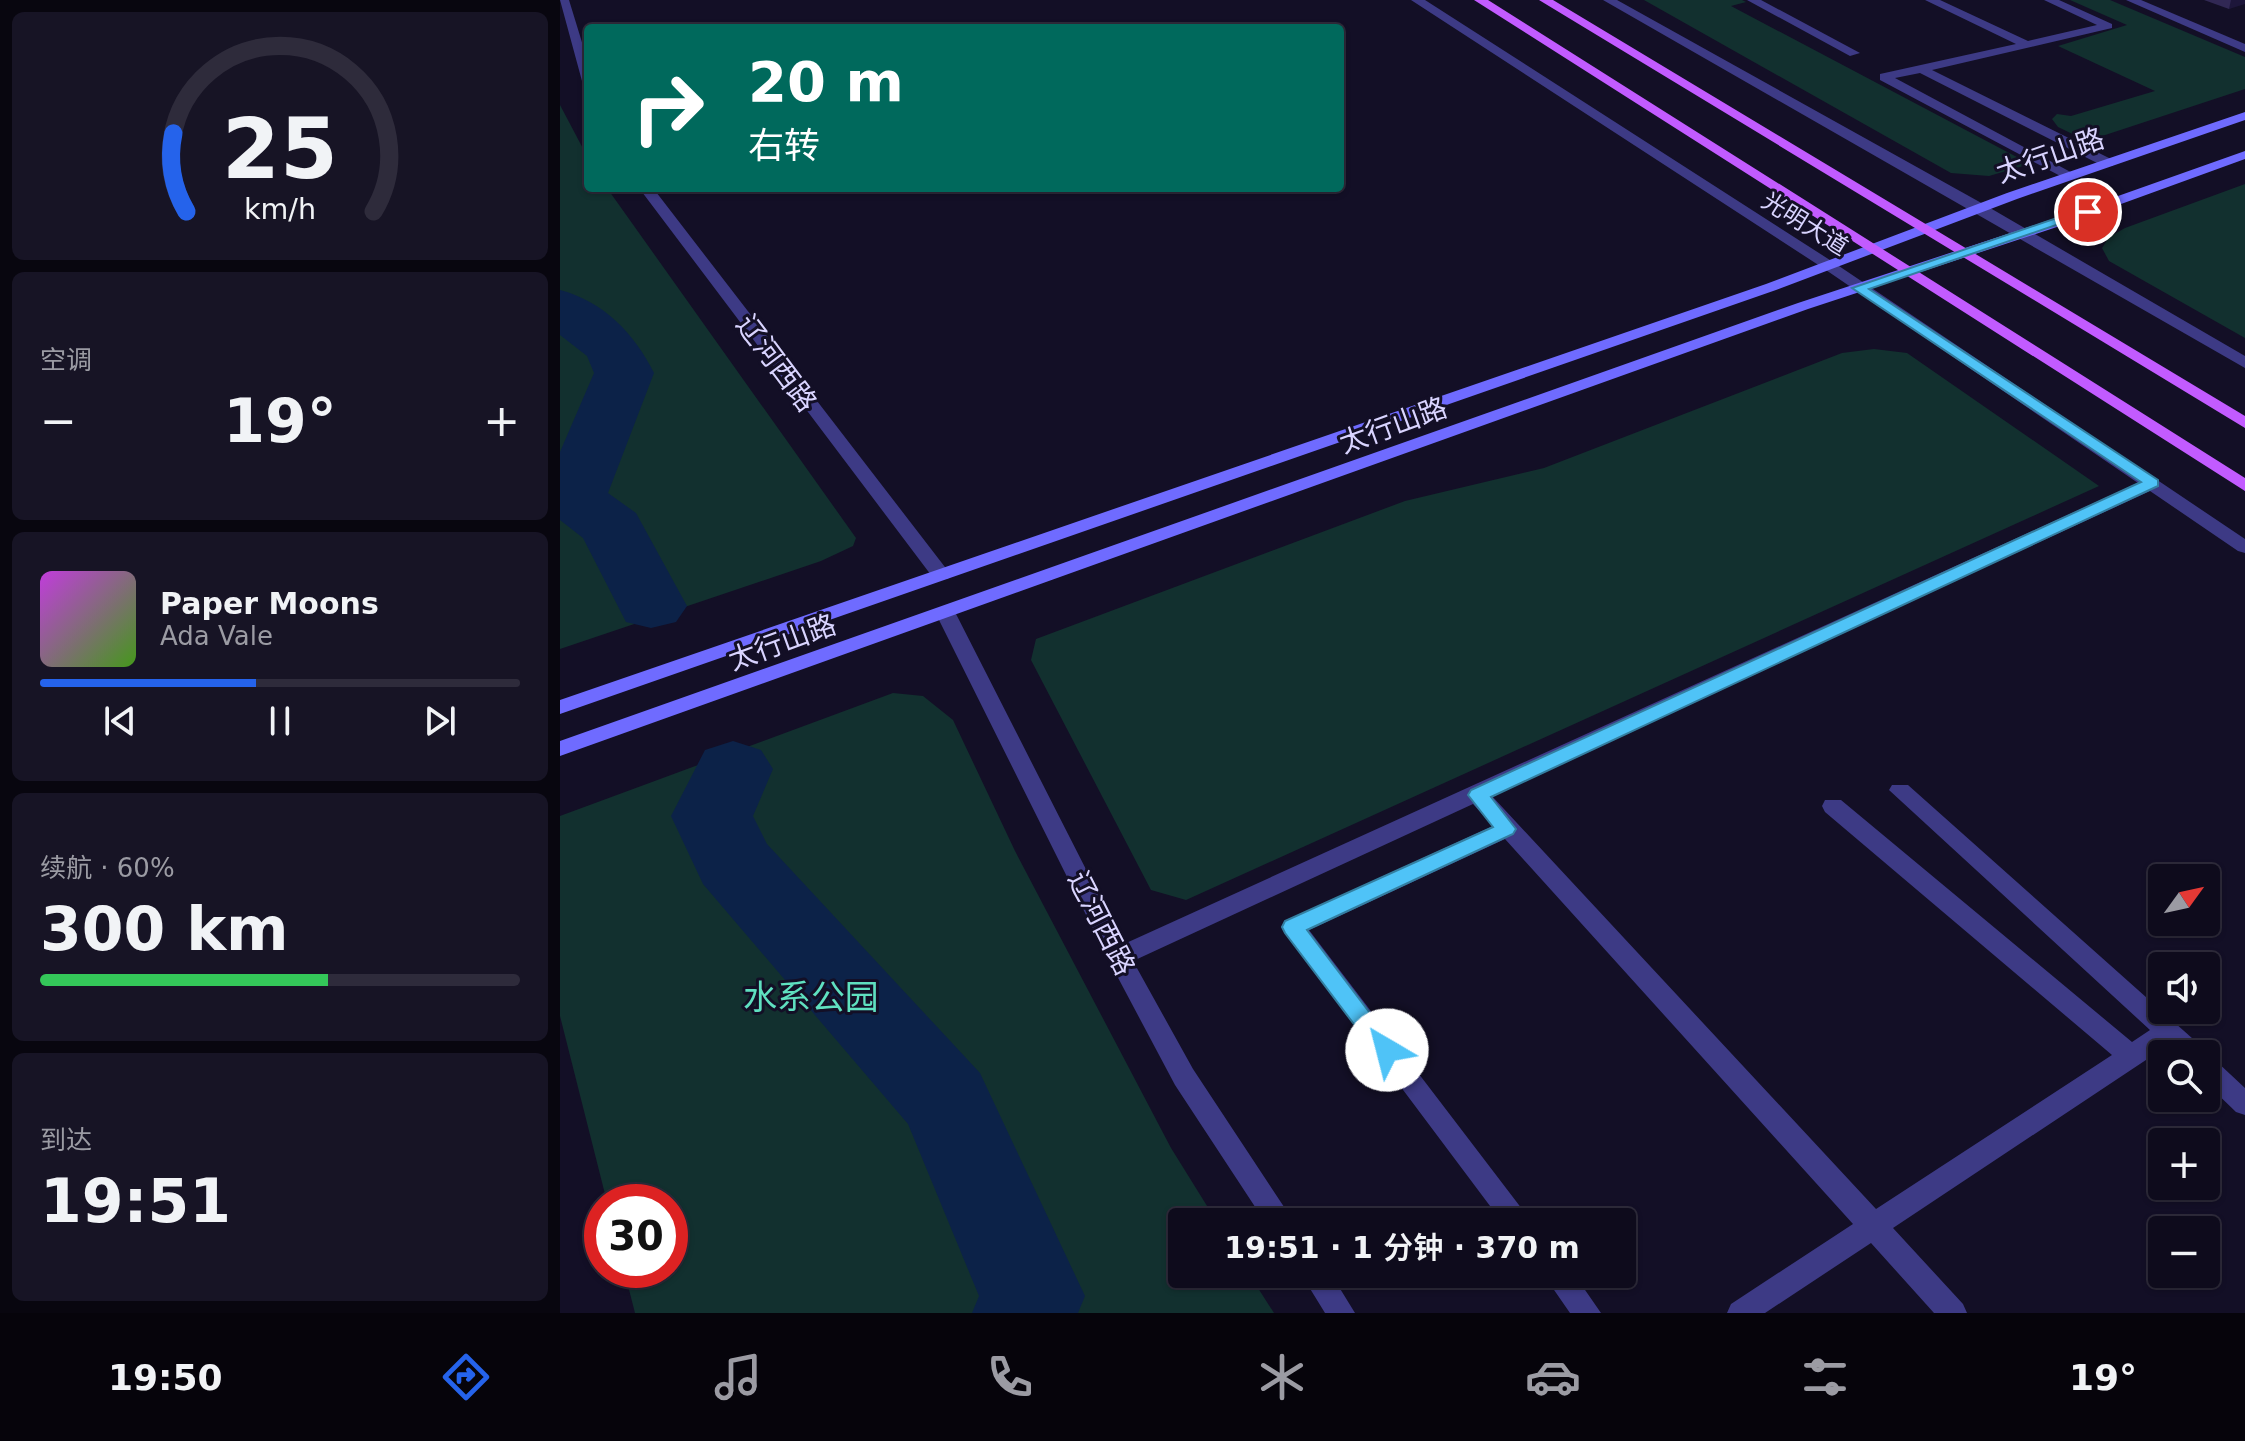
<!DOCTYPE html>
<html lang="zh">
<head>
<meta charset="utf-8">
<style>
	:root { --surface:#0e0b1c; --page:#171425; --text:#f1f3f6; --muted:#9b9ba3; --line:#2e2b3b; --accent:#2563eb }
	body { margin:0; font-family:"DejaVu Sans","Noto Sans SC",sans-serif; background:var(--page); color:var(--text); height:100vh; display:flex; flex-direction:column; font-size:30px; white-space:nowrap }
	* { box-sizing:border-box; margin:0 }
	p { font-size:26px; color:var(--muted) }
	.icon { flex:none; width:44px; height:44px; fill:none; stroke:currentColor; stroke-width:2; stroke-linecap:round; stroke-linejoin:round }
	.map { position:relative; flex:1; overflow:hidden }
	.side { display:flex; flex-direction:column; gap:12px; padding:12px; background:#08060f; width:560px }
	.side>* { flex:none }
	.top-card { position:absolute; left:24px; top:24px; width:760px; height:168px; border-radius:8px; box-shadow:0 2px 6px #0004,0 0 0 2px var(--line); background:#00695c; color:#fff; overflow:hidden }
	.needle { width:52px; rotate:57deg }
	.tools { position:absolute; left:1588px; top:864px; display:grid; gap:16px }
	.tools a { display:grid; place-items:center; width:72px; height:72px; border-radius:8px; background:var(--surface); box-shadow:0 2px 6px #0004,0 0 0 2px var(--line); font-size:40px }
	.speed { position:absolute; left:24px; top:1184px; display:flex; gap:16px; font-size:40px; font-weight:700; text-align:center }
	.speed>* { display:grid; place-content:center; width:104px; height:104px; border-radius:50%; background:var(--surface); box-shadow:0 2px 6px #0004,0 0 0 2px var(--line); line-height:1 }
	.speed .limit { border:12px solid #d22; background:#fff; color:#111 }
	.pin { position:absolute; display:grid; place-items:center; width:68px; height:68px; color:#fff; margin:-34px; border:4px solid #fff; border-radius:50%; box-shadow:0 2px 8px #0007 }
	.me { position:absolute; width:88px; margin:-44px; rotate:323deg; stroke-linejoin:round; filter:drop-shadow(0 0 6px #0008) }
	.turn { display:flex; align-items:center; gap:28px; height:168px; padding:0 32px; font-size:36px }
	.turn .icon { width:104px; height:104px; stroke-width:2.5 }
	.turn b { display:block; font-size:56px; line-height:68px }
	.big { font-size:60px; font-weight:600; line-height:1.1 }
	.side .card { flex:1; display:flex; flex-direction:column; justify-content:center; gap:12px; min-width:0; padding:0 28px; border-radius:12px; background:var(--page) }
	.side .dial { align-items:center; gap:0 }
	.dial svg { height:208px; overflow:visible; fill:none; stroke:var(--line); stroke-width:7; stroke-linecap:round; text-anchor:middle }
	.dial text { fill:var(--text); stroke:none }
	.song { display:flex; align-items:center; gap:24px }
	.cover { width:96px; height:96px; border-radius:12px; background:linear-gradient(135deg,hsl(290 70% 55%),hsl(100 70% 35%)) }
	.played { height:8px; border-radius:4px; background:linear-gradient(90deg,var(--accent) 45%,var(--line) 45%) }
	.keys { display:flex; justify-content:space-around; direction:ltr }
	.heat { display:flex; justify-content:space-between; align-items:center; font-size:44px; direction:ltr }
	.charge { height:12px; border-radius:6px; background:linear-gradient(90deg,#34c759 60%,var(--line) 0) }
	.trip { position:absolute; left:608px; top:1208px; width:468px; height:80px; border-radius:8px; background:var(--surface); box-shadow:0 2px 6px #0004,0 0 0 2px var(--line); font-weight:600; line-height:80px; text-align:center }
	.dock { display:flex; height:128px; justify-content:space-around; align-items:center; background:#06040b; color:var(--muted) }
	.dock .icon { width:56px; height:56px }
	.dock .current { color:var(--accent) }
	.dock b { font-size:36px; color:var(--text) }
	main { display:flex; flex:1; min-height:0 }
	.map>svg:first-child { display:block }
	.green { fill:#12302f }
	.lines { fill:none; stroke-linecap:round; stroke-linejoin:round }
	.river { fill:#0c2248; fill-rule:evenodd }
	.minor { fill:#3d3a85; fill-rule:evenodd }
	.tertiary { fill:#3d3a85; fill-rule:evenodd }
	.secondary { fill:#6f6bff; fill-rule:evenodd }
	.primary { fill:#c25bff; fill-rule:evenodd }
	.wall { fill:#312854 }
	.shaded-wall { fill:#1d163a }
	.route { fill:#4fc3f7; stroke:#337fa1; stroke-width:2 }
	.labels { text-anchor:middle; stroke-width:6; stroke-linejoin:round; paint-order:stroke }
	.far-street-label { font-size:24px; fill:#d9d4ff; stroke:#130f26 }
	.street-label { font-size:28px; fill:#d9d4ff; stroke:#130f26 }
	.near-park-label { font-size:34px; fill:#5fe0c0; stroke:#130f26 }
</style>
</head>
<body>
<main>
<section class="side">
<div class="card dial"><svg viewBox="0 0 100 80">
<path d="M14 69A42 42 0 1 1 86 69"/>
<path d="M14 69A42 42 0 0 1 9 39" stroke="#2563eb"/>
<text x="50" y="56" font-size="32" font-weight="700">25</text>
<text x="50" y="72" font-size="11">km/h</text>
</svg></div>
<div class="card"><p>空调</p>
<div class="heat"><a>−</a><b class="big">19°</b><a>+</a></div>
</div>
<div class="card">
<div class="song"><i class="cover"></i><div><b>Paper Moons</b><p>Ada Vale</p></div></div>
<div class="played"></div>
<div class="keys"><svg class="icon" aria-label="previous" viewBox="0 0 24 24"><path d="M18 5L8 12l10 7zM5 5v14"/></svg><svg class="icon" aria-label="pause" viewBox="0 0 24 24"><path d="M8 5v14M16 5v14"/></svg><svg class="icon" aria-label="next" viewBox="0 0 24 24"><path d="M6 5l10 7-10 7zM19 5v14"/></svg></div>
</div>
<div class="card"><p>续航 · 60%</p><b class="big">300 km</b><div class="charge"></div></div>
<div class="card"><p>到达</p><b class="big">19:51</b></div>
</section>
<div class="map">
<svg width="1685" height="1313" viewBox="0 0 1685 1313">
	<rect width="100%" height="100%" fill="#130f26"/>
	<path class="green" d="M1084 0H1182L1186 2 1171 6 1470 164 1429 176 1391 173Z
		M1510 0H1550L1685 57V89L1527 141 1498 127 1492 119 1497 114 1511 116 1595 91 1498 46 1567 25Z
		M0 105 28 158V188H47L296 538 293 546 261 561 0 649Z
		M1685 184V338L1549 261 1542 248 1549 237 1565 228Z
		M1314 349 1347 353 1539 486 626 900 591 890 471 660 476 639 845 501 984 468 1282 353Z
		M333 693 363 696 393 720 455 851 611 1148 657 1222H622V1274H689L714 1313H75L64 1270H110V1202H47L0 1016V816Z"/>
	<g class="lines">
		<path class="river" d="M0 290C43 301 75 334 94 373L48 493 76 513 127 606 116 622 91 628 66 622 23 538 0 520V452L34 373 27 356 0 335Z
			M173 741 201 750 213 769 193 816 207 844 420 1073 525 1296 518 1313H412L419 1296 348 1124 143 884 111 816 145 750Z"/>
		<path class="minor" d="M0 0H9L28 62V85L22 81Z
			M851 0H865L1273 262 1685 539V553L1678 551 1590 491 931 795 1316 1209 1552 1055 1265 812 1262 806 1265 800H1281L1572 1042 1590 1030 1329 790 1332 785H1348L1642 1047 1646 1054H1616L1607 1046 1333 1228 1403 1304 1407 1313H1374L1311 1243 1205 1313H1167L1171 1304 1293 1224 945 839 749 930 972 1222H942L721 927 725 921 933 826 913 804 573 961 633 1069 734 1222H705L615 1085 547 957 375 612 385 606 395 612 564 944 1578 483 1263 268Z
			M1043 0H1057L1425 205 1685 356V368Z
			M1187 0H1201L1300 53 1290 56Z
			M1365 0H1380L1468 41 1537 25 1484 0H1499L1552 24V28L1372 70 1553 160V166H1543L1360 73 1335 78 1518 176 1506 179 1320 80V74L1456 44Z
			M79 188H93L388 571 390 575 388 579H374Z
			M1646 1056 1655 1060 1685 1088V1115L1676 1112 1646 1083Z
			M741 1274H771L795 1313H765Z
			M983 1274H1014L1041 1313H1010Z"/>
		<path class="tertiary" d="M1566 0H1581L1685 44V52Z"/>
		<path class="secondary" d="M1685 112V120L1457 199 1216 290 0 714V700L1206 284 1447 193Z
			M1685 151V159L1506 224 1248 309 0 756V741L1238 303 1496 218Z"/>
		<path class="primary" d="M914 0H928L1685 478V491Z
			M979 0H993L1685 416V428Z"/>
	</g>
	<path class="wall" d="M1644 0H1685L1669 9Z"/>
	<path class="shaded-wall" d="M1671 0H1685V4L1669 9Z"/>
	<path class="route" d="M1523 209 1534 212 1309 289 1598 480V486L931 797 956 829 953 834 747 930 838 1050 835 1056H818L725 933 722 927 725 921 933 827 908 795 911 790 1581 482 1292 288Z"/>
	<g class="labels">
		<g class="far-street-label">
			<text transform="translate(1245 224) rotate(32)" y="8">光明大道</text>
		</g>
		<g class="street-label">
			<text transform="translate(1490 155) rotate(-19)" y="10">太行山路</text>
			<text transform="translate(217 363) rotate(53)" y="10">辽河西路</text>
			<text transform="translate(833 425) rotate(-20)" y="10">太行山路</text>
			<text transform="translate(222 642) rotate(-20)" y="10">太行山路</text>
			<text transform="translate(542 923) rotate(63)" y="10">辽河西路</text>
		</g>
		<g class="near-park-label">
			<text x="251" y="1009">水系公园</text>
		</g>
	</g>
</svg>
<div class="tools">
<a><svg class="needle" viewBox="-14 -14 28 28"><path d="M0-13l5 13h-10z" fill="#e53935"/><path d="M0 13l5-13h-10z" fill="#9b9ba3"/></svg></a>
<a><svg class="icon" aria-label="sound" viewBox="0 0 24 24"><path d="M4 9h4l5-4v14l-5-4H4zM17 9q2 3 0 6"/></svg></a>
<a><svg class="icon" aria-label="search" viewBox="0 0 24 24"><circle cx="10" cy="10" r="6"/><path d="M15 15l6 6"/></svg></a>
<a>+</a>
<a>−</a>
</div>
<div class="speed"><div class="limit">30</div></div>
<div class="pin" style="left:1528px;top:212px;background:#d93025"><svg class="icon" aria-label="arrive" viewBox="0 0 24 24"><path d="M6 21V4h12l-3 4 3 4H6"/></svg></div>
<svg class="me" style="left:827px;top:1050px" viewBox="-20 -20 40 40"><circle r="19" fill="#fff"/><path d="M0-13L10 11 0 6-10 11z" fill="#4fc3f7"/></svg>
<div class="trip">19:51 · 1 分钟 · 370 m</div>
<div class="top-card">
<div class="turn"><svg class="icon" aria-label="right" viewBox="0 0 24 24"><path d="M7 20v-9h11M14 6l5 5-5 5"/></svg><div><b>20 m</b>右转</div></div>
</div>
</div>
</main>
<nav class="dock">
<b>19:50</b>
<svg class="icon current" aria-label="directions" viewBox="0 0 24 24"><path d="M12 3l9 9-9 9-9-9zM9 14v-3h6M13 9l2 2-2 2"/></svg>
<svg class="icon" aria-label="music" viewBox="0 0 24 24"><path d="M9 18V5l10-2v13"/><circle cx="6" cy="18" r="3"/><circle cx="16" cy="16" r="3"/></svg>
<svg class="icon" aria-label="phone" viewBox="0 0 24 24"><path d="M5 4h4l2 5-3 2q2 4 5 5l2-3 5 2v4C11 20 4 13 5 4z"/></svg>
<svg class="icon" aria-label="climate" viewBox="0 0 24 24"><path d="M12 3v18M4 7l16 10M4 17L20 7"/></svg>
<svg class="icon" aria-label="car" viewBox="0 0 24 24"><path d="M5 17H2v-5l4-1 3-4h7l3 4 3 1v5h-3M9 17h6M6 11h13"/><circle cx="7" cy="17" r="2"/><circle cx="17" cy="17" r="2"/></svg>
<svg class="icon" aria-label="filters" viewBox="0 0 24 24"><path d="M4 7h16M4 17h16"/><circle cx="9" cy="7" r="2"/><circle cx="15" cy="17" r="2"/></svg>
<b>19°</b>
</nav>
</body>
</html>
